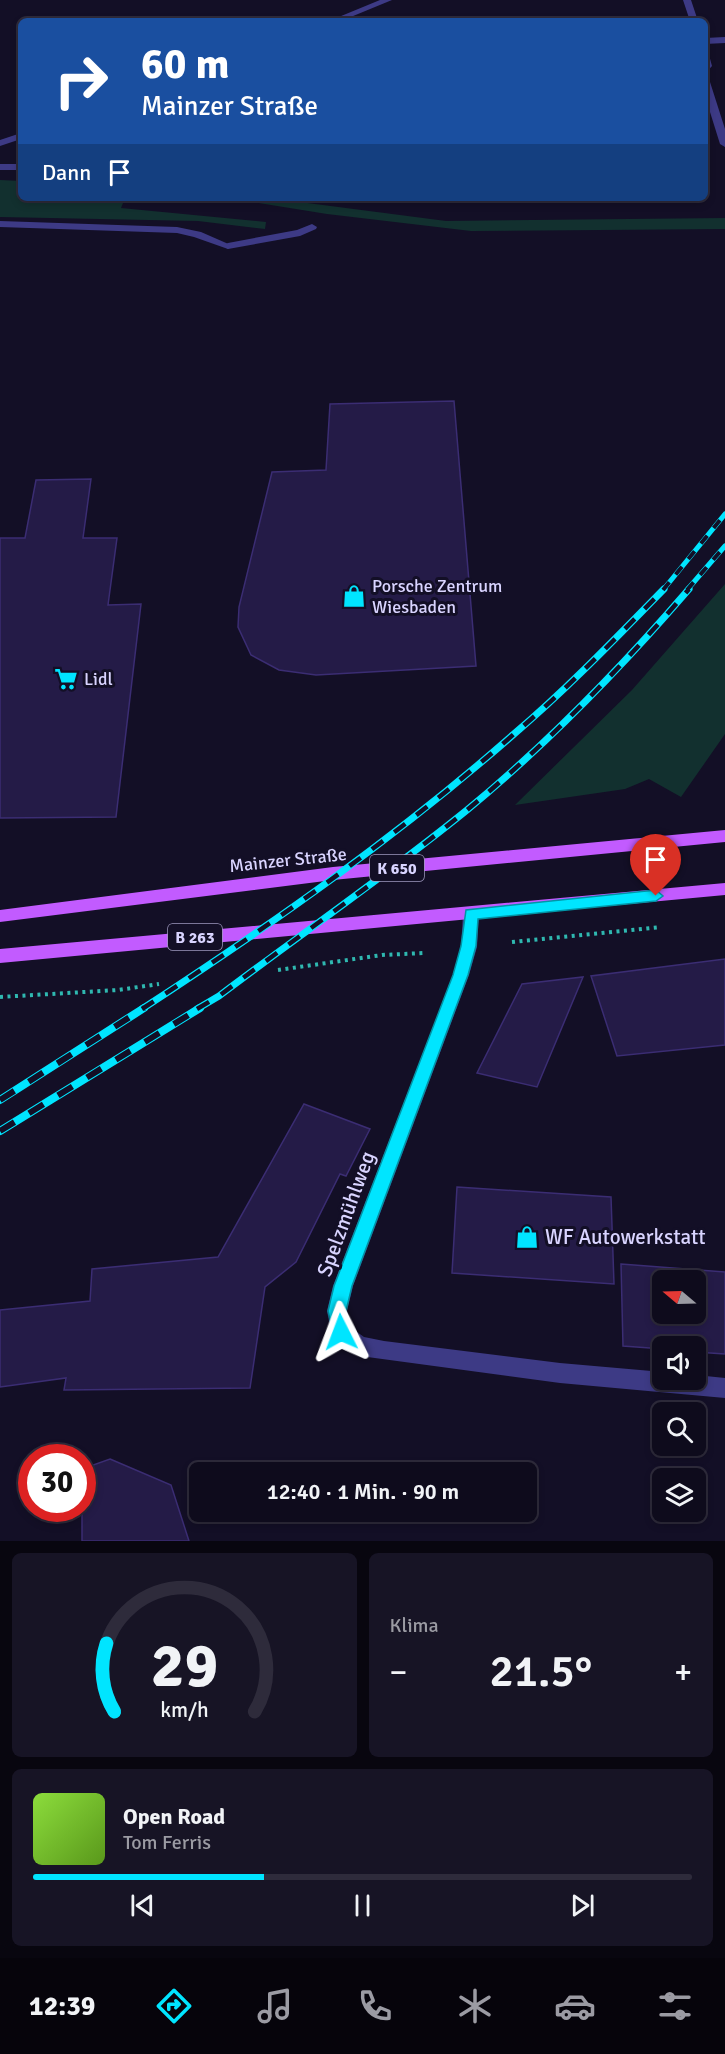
<!DOCTYPE html>
<html lang="de">
<head>
<meta charset="utf-8">
<style>
	:root { --surface:#0e0b1c; --page:#171425; --text:#f1f3f6; --muted:#9b9ba3; --line:#2e2b3b; --accent:#00e5ff }
	body { margin:0; font-family:Signika,sans-serif; background:var(--page); color:var(--text); height:100vh; display:flex; flex-direction:column; font-size:22px; white-space:nowrap }
	* { box-sizing:border-box; margin:0 }
	p { font-size:20px; color:var(--muted) }
	.icon { flex:none; width:33px; height:33px; fill:none; stroke:currentColor; stroke-width:2; stroke-linecap:round; stroke-linejoin:round }
	.map { position:relative; height:1541px; overflow:hidden }
	.details { display:flex; flex-direction:column; gap:12px; padding:12px; background:#08060f; flex:1 }
	.details>* { flex:none }
	.banner { position:absolute; left:18px; top:18px; width:690px; height:183px; border-radius:9px; box-shadow:0 3px 9px #0003,0 0 0 2px var(--line); background:#1a4fa0; color:#fff; overflow:hidden }
	.needle { width:39px; rotate:289deg }
	.fabs { position:absolute; left:652px; top:1270px; display:grid; gap:12px }
	.fabs a { display:grid; place-items:center; width:54px; height:54px; border-radius:9px; background:var(--surface); box-shadow:0 3px 9px #0003,0 0 0 2px var(--line); font-size:30px }
	.speed { position:absolute; left:18px; top:1444px; display:flex; gap:12px; font-size:30px; font-weight:700; text-align:center }
	.speed>* { display:grid; place-content:center; width:78px; height:78px; border-radius:50%; background:var(--surface); box-shadow:0 3px 9px #0003,0 0 0 2px var(--line); line-height:1 }
	.speed .limit { border:9px solid #d22; background:#fff; color:#111 }
	.pin { position:absolute; display:grid; place-items:center; width:51px; height:51px; color:#fff; margin:-62px -26px; border-radius:50% 50% 50% 0; rotate:-45deg; box-shadow:0 0 6px #0007 }
	.pin .icon { rotate:45deg }
	.me { position:absolute; width:66px; margin:-33px; rotate:357deg; stroke-linejoin:round; filter:drop-shadow(0 0 4px #0008) }
	.turn { display:flex; align-items:center; gap:21px; height:126px; padding:0 24px; font-size:27px }
	.turn .icon { width:78px; height:78px; stroke-width:2.5 }
	.turn b { display:block; font-size:42px; line-height:51px }
	.then { display:flex; align-items:center; height:57px; padding:0 24px; background:#0003; gap:12px; font-size:22px }
	.big { font-size:45px; font-weight:600; line-height:1.1 }
	.details .tile { flex:1; display:flex; flex-direction:column; justify-content:center; gap:9px; min-width:0; padding:0 21px; border-radius:9px; background:var(--page) }
	.details .dial { align-items:center; gap:0 }
	.dial svg { height:156px; overflow:visible; fill:none; stroke:var(--line); stroke-width:7; stroke-linecap:round; text-anchor:middle }
	.dial text { fill:var(--text); stroke:none }
	.song { display:flex; align-items:center; gap:18px }
	.cover { width:72px; height:72px; border-radius:9px; background:linear-gradient(135deg,hsl(90 70% 55%),hsl(90 70% 35%)) }
	.played { height:6px; border-radius:3px; background:linear-gradient(90deg,var(--accent) 35%,var(--line) 35%) }
	.keys { display:flex; justify-content:space-around; direction:ltr }
	.heat { display:flex; justify-content:space-between; align-items:center; font-size:33px; direction:ltr }
	.details .tiles { flex:1; display:grid; gap:12px; grid-template-columns:1fr 1fr }
	.tile:last-child { grid-column:span 2 }
	.trip { position:absolute; left:189px; top:1462px; width:348px; height:60px; border-radius:9px; background:var(--surface); box-shadow:0 3px 9px #0003,0 0 0 2px var(--line); font-weight:600; line-height:60px; text-align:center }
	.tabs { display:flex; height:96px; justify-content:space-around; align-items:center; background:#06040b; color:var(--muted) }
	.tabs .icon { width:42px; height:42px }
	.tabs .selected { color:var(--accent) }
	.tabs b { font-size:27px; color:var(--text) }
	.map>svg:first-child { display:block }
	.green { fill:#12302f }
	.building { fill:#241b47; stroke:#3b2d73; stroke-width:1.5; fill-rule:evenodd }
	.lines { fill:none; stroke-linecap:round; stroke-linejoin:round }
	.path { stroke:#2fb8b0; stroke-width:4; stroke-dasharray:3 4.5; stroke-linecap:butt }
	.lane { fill:#3d3a85; fill-rule:evenodd }
	.street { fill:#3d3a85; fill-rule:evenodd }
	.primary { fill:#c25bff; fill-rule:evenodd }
	.rail-far2-casing { stroke:#00e5ff; stroke-width:5 }
	.rail-far1-casing { stroke:#00e5ff; stroke-width:7 }
	.rail-casing { stroke:#00e5ff; stroke-width:8 }
	.rail-far2 { stroke:#130f26; stroke-width:4; stroke-dasharray:10; stroke-linecap:butt }
	.rail-far1 { stroke:#130f26; stroke-width:4.5; stroke-dasharray:14; stroke-linecap:butt }
	.rail { stroke:#130f26; stroke-width:6; stroke-dasharray:17; stroke-linecap:butt }
	.route { fill:#00e5ff; stroke:#0095a6; stroke-width:1.5 }
	.labels { text-anchor:middle; stroke-width:6; stroke-linejoin:round; paint-order:stroke }
	.shield { fill:#130f26; stroke:#9e99be; stroke-width:1.5 }
	.shield-label { font-size:16px; font-weight:bold; fill:#d9d4ff }
	.poi-label { font-size:18px; fill:#d9d4ff; stroke:#130f26; text-anchor:start }
	.street-label { font-size:18px; fill:#d9d4ff; stroke:#130f26 }
	.near-street-label { font-size:21px; fill:#d9d4ff; stroke:#130f26 }
	.near-poi-label { font-size:21px; fill:#d9d4ff; stroke:#130f26; text-anchor:start }
</style>
</head>
<body>
<div class="map">
<svg width="725" height="1541" viewBox="0 0 725 1541">
	<rect width="100%" height="100%" fill="#130f26"/>
	<path class="green" d="M0 180 21 181V198H125L121 208 266 222 265 229 198 221 0 217Z
		M227 198H269L446 221 725 218V229L471 231 327 214Z
		M725 584V734L681 797 649 779 625 789 515 805 632 690Z"/>
	<path class="building" d="M454 401 476 666 316 675 279 670 251 655 238 627 239 607 272 472 326 470 330 404Z
		M91 479 83 538H117L108 605 141 604 116 817 0 818V538H25L36 480Z
		M725 959V1045L617 1056 591 976Z
		M583 977 537 1087 477 1073 522 984Z
		M304 1104 370 1129 346 1176 340 1174 296 1262 265 1287 250 1388 64 1390 66 1378 0 1387V1310L90 1301 92 1269 218 1257Z
		M457 1187 611 1197 614 1284 452 1273Z
		M621 1264 725 1272V1354L696 1352V1347H663V1349L623 1346ZM663 1281H696V1314H663Z
		M110 1459 171 1485 189 1541H82V1469Z"/>
	<g class="lines">
		<path class="path" d="M512 942 661 927
			M278 970 382 955 424 953
			M0 997 118 990 159 984"/>
		<path class="lane" d="M725 37V43L705 44V38Z
			M705 79 710 82 725 129V147L720 144 705 96Z
			M0 164H21V170H0Z
			M312 224 317 227 316 229 300 236 228 249 223 246 228 243 297 230Z"/>
		<path class="street" d="M380 0H392L341 21H329Z
			M683 0H691L698 21H690Z
			M705 52 709 55 712 66 705 74Z
			M21 133V139L0 146V140Z
			M0 221 177 227 201 232 233 246 228 249 194 237 177 233 0 227Z
			M471 908 477 909 479 914 477 947 469 975 353 1286 347 1311 350 1327 364 1337 384 1341 560 1363 663 1372V1380H696V1375L725 1378V1398L560 1383 360 1356 334 1339 331 1332 327 1311 333 1286 453 975 461 947 463 914 465 909Z"/>
		<path class="primary" d="M725 830V842L333 880 0 922V910L333 867Z
			M725 883V895L0 963V949Z"/>
		<g class="rail-far2-casing">
			<path id="rail-far2" d="M663 590 725 514
				M687 590 725 546"/>
		</g>
		<g class="rail-far1-casing">
			<path id="rail-far1" d="M142 1009C271 925 398 836 514 734 567 689 615 639 664 589
				M197 1009 219 996C301 934 387 875 467 810 547 744 621 668 689 589"/>
		</g>
		<g class="rail-casing">
			<path id="rail" d="M0 1100 144 1008
				M0 1131 200 1008"/>
		</g>
		<use href="#rail-far2" class="rail-far2"/>
		<use href="#rail-far1" class="rail-far1"/>
		<use href="#rail" class="rail"/>
	</g>
	<path class="route" d="M656 890 663 896 656 901 478 919 476 946 468 975 352 1286 346 1311 350 1332 347 1338 341 1341 334 1338 328 1311 334 1286 453 975 461 946 466 910Z"/>
	<defs>
		<g id="shop-bare" transform="scale(1.8)"><path d="M-5-2.5h2.3a2.7 3.5 0 0 1 5.4 0H5L5.5 6h-11ZM-1.5-2.5h3a1.5 2.3 0 0 0-3 0Z" fill="#00e5ff" stroke="#130f26" stroke-width="2.5" paint-order="stroke"/></g>
		<g id="supermarket-bare" transform="scale(1.8)"><path d="M-6-5.5h2.5l.6 2H6L4.5 2H-2.5L-4.4-4H-6ZM-1.5 3.2a1.3 1.3 0 1 0 .1 0ZM3 3.2a1.3 1.3 0 1 0 .1 0Z" fill="#00e5ff" stroke="#130f26" stroke-width="2.5" paint-order="stroke"/></g>
	</defs>
	<g fill-rule="evenodd">
		<use href="#shop-bare" x="354" y="596"/>
		<use href="#supermarket-bare" x="66" y="679"/>
		<use href="#shop-bare" x="527" y="1237"/>
	</g>
	<g class="labels">
		<g class="shield">
			<rect x="370" y="855" width="54" height="26" rx="4.5"/>
			<rect x="168" y="924" width="54" height="26" rx="4.5"/>
		</g>
		<g class="shield-label">
			<text x="397" y="874">K 650</text>
			<text x="195" y="943">B 263</text>
		</g>
		<g class="poi-label">
			<text x="372" y="592">Porsche Zentrum<tspan x="372" dy="21">Wiesbaden</tspan></text>
			<text x="84" y="685">Lidl</text>
		</g>
		<g class="street-label">
			<text transform="translate(288 860) rotate(-6)" y="6">Mainzer Straße</text>
		</g>
		<g class="near-street-label">
			<text transform="translate(346 1214) rotate(-70)" y="7">Spelzmühlweg</text>
		</g>
		<g class="near-poi-label">
			<text x="545" y="1244">WF Autowerkstatt</text>
		</g>
	</g>
</svg>
<div class="fabs">
<a><svg class="needle" viewBox="-14 -14 28 28"><path d="M0-13l5 13h-10z" fill="#e53935"/><path d="M0 13l5-13h-10z" fill="#9b9ba3"/></svg></a>
<a><svg class="icon" aria-label="sound" viewBox="0 0 24 24"><path d="M4 9h4l5-4v14l-5-4H4zM17 9q2 3 0 6"/></svg></a>
<a><svg class="icon" aria-label="search" viewBox="0 0 24 24"><circle cx="10" cy="10" r="6"/><path d="M15 15l6 6"/></svg></a>
<a><svg class="icon" aria-label="layers" viewBox="0 0 24 24"><path d="M12 4l9 5-9 5-9-5zM3 14l9 5 9-5"/></svg></a>
</div>
<div class="speed"><div class="limit">30</div></div>
<div class="pin" style="left:656px;top:896px;background:#d93025"><svg class="icon" aria-label="arrive" viewBox="0 0 24 24"><path d="M6 21V4h12l-3 4 3 4H6"/></svg></div>
<svg class="me" style="left:341px;top:1332px" viewBox="-20 -20 40 40"><path d="M0-17L14 15 0 8-14 15z" fill="#00e5ff" stroke="#fff" stroke-width="4"/></svg>
<div class="trip">12:40 · 1 Min. · 90 m</div>
<div class="banner">
<div class="turn"><svg class="icon" aria-label="right" viewBox="0 0 24 24"><path d="M7 20v-9h11M14 6l5 5-5 5"/></svg><div><b>60 m</b>Mainzer Straße</div></div>
<div class="then">Dann<svg class="icon" aria-label="arrive" viewBox="0 0 24 24"><path d="M6 21V4h12l-3 4 3 4H6"/></svg></div>
</div>
</div>
<section class="details">
<div class="tiles">
<div class="tile dial"><svg viewBox="0 0 100 80">
<path d="M14 69A42 42 0 1 1 86 69"/>
<path d="M14 69A42 42 0 0 1 10 34" stroke="#00e5ff"/>
<text x="50" y="56" font-size="32" font-weight="700">29</text>
<text x="50" y="72" font-size="11">km/h</text>
</svg></div>
<div class="tile"><p>Klima</p>
<div class="heat"><a>−</a><b class="big">21.5°</b><a>+</a></div>
</div>
<div class="tile">
<div class="song"><i class="cover"></i><div><b>Open Road</b><p>Tom Ferris</p></div></div>
<div class="played"></div>
<div class="keys"><svg class="icon" aria-label="previous" viewBox="0 0 24 24"><path d="M18 5L8 12l10 7zM5 5v14"/></svg><svg class="icon" aria-label="pause" viewBox="0 0 24 24"><path d="M8 5v14M16 5v14"/></svg><svg class="icon" aria-label="next" viewBox="0 0 24 24"><path d="M6 5l10 7-10 7zM19 5v14"/></svg></div>
</div>
</div>
</section>
<nav class="tabs">
<b>12:39</b>
<svg class="icon selected" aria-label="directions" viewBox="0 0 24 24"><path d="M12 3l9 9-9 9-9-9zM9 14v-3h6M13 9l2 2-2 2"/></svg>
<svg class="icon" aria-label="music" viewBox="0 0 24 24"><path d="M9 18V5l10-2v13"/><circle cx="6" cy="18" r="3"/><circle cx="16" cy="16" r="3"/></svg>
<svg class="icon" aria-label="phone" viewBox="0 0 24 24"><path d="M5 4h4l2 5-3 2q2 4 5 5l2-3 5 2v4C11 20 4 13 5 4z"/></svg>
<svg class="icon" aria-label="climate" viewBox="0 0 24 24"><path d="M12 3v18M4 7l16 10M4 17L20 7"/></svg>
<svg class="icon" aria-label="car" viewBox="0 0 24 24"><path d="M5 17H2v-5l4-1 3-4h7l3 4 3 1v5h-3M9 17h6M6 11h13"/><circle cx="7" cy="17" r="2"/><circle cx="17" cy="17" r="2"/></svg>
<svg class="icon" aria-label="filters" viewBox="0 0 24 24"><path d="M4 7h16M4 17h16"/><circle cx="9" cy="7" r="2"/><circle cx="15" cy="17" r="2"/></svg>
</nav>
</body>
</html>
